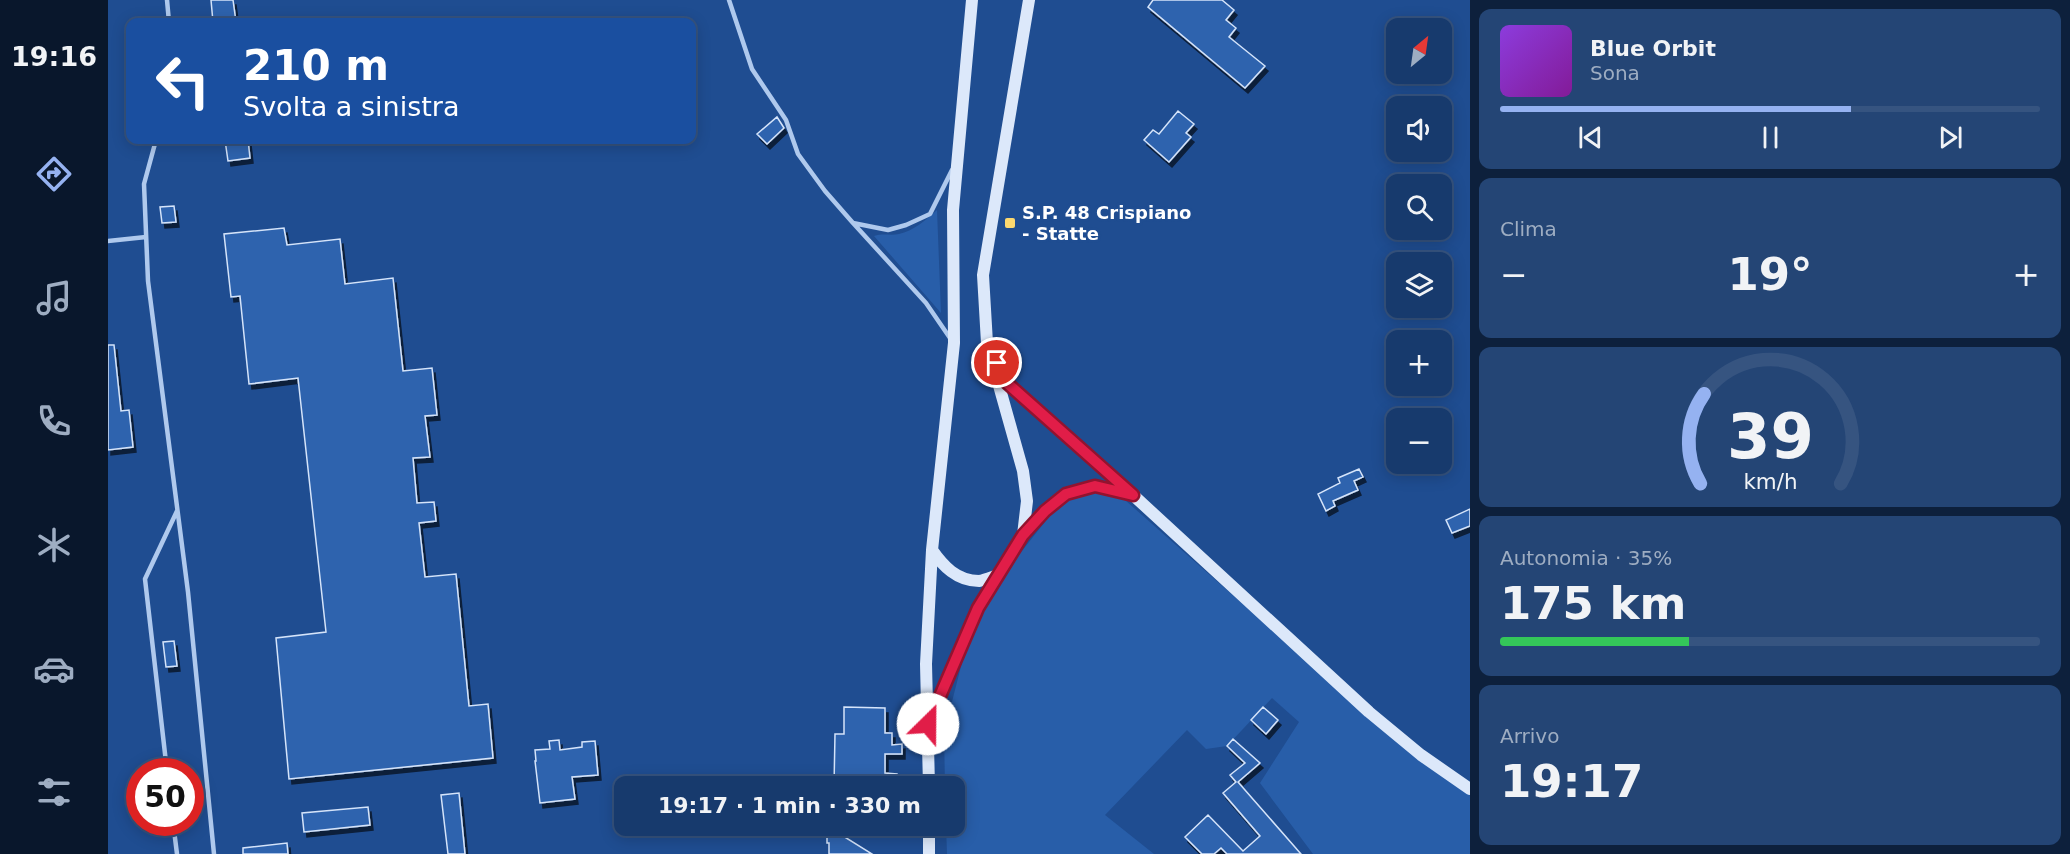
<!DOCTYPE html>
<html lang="it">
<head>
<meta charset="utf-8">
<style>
	:root { --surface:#173a6d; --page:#244575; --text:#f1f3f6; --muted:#9eadc2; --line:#365480; --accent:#95b2f1 }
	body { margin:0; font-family:"DejaVu Sans",sans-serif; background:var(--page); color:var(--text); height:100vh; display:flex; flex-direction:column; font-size:22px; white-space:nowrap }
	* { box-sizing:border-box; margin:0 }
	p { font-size:20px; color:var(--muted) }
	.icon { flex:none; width:33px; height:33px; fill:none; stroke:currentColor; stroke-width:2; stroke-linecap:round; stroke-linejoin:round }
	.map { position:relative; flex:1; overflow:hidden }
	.sheet { display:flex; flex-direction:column; gap:9px; padding:9px; background:#0d203c; width:600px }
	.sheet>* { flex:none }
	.guide { position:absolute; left:18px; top:18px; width:570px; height:126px; border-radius:12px; box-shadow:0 3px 15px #0003,0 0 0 2px var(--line); background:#1a4fa0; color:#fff; overflow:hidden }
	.needle { width:39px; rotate:29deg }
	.fabs { position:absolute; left:1278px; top:18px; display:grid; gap:12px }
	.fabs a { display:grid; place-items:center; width:66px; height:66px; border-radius:12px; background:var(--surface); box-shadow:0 3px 15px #0003,0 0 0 2px var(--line); font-size:30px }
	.speed { position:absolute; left:18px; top:758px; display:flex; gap:12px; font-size:30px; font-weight:700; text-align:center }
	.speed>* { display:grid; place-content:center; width:78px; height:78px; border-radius:50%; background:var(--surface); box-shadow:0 3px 15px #0003,0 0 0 2px var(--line); line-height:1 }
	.speed .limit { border:9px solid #d22; background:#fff; color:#111 }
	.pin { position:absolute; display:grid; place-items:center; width:51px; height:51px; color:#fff; margin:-26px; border:3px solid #fff; border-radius:50%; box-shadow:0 2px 6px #0007 }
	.me { position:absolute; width:66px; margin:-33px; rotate:23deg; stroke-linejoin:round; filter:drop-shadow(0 0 4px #0008) }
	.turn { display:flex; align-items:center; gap:21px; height:126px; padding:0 18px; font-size:27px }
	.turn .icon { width:78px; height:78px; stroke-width:2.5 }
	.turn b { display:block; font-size:42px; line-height:51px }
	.big { font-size:45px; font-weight:700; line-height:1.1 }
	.sheet .card { flex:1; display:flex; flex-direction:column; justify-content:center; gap:9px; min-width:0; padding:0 21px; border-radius:12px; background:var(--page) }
	.sheet .dial { align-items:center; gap:0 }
	.dial svg { height:156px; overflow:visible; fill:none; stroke:var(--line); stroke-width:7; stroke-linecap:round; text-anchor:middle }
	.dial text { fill:var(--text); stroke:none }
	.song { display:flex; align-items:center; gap:18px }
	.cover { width:72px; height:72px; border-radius:9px; background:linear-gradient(135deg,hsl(270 70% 55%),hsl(290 70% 35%)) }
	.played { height:6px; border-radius:3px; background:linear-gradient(90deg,var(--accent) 65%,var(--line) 65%) }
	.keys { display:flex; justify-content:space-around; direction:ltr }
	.heat { display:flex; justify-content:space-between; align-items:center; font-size:33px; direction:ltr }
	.charge { height:9px; border-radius:4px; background:linear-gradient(90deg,#34c759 35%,var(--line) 0) }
	.trip { position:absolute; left:506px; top:776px; width:351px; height:60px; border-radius:12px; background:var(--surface); box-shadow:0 3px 15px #0003,0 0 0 2px var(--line); font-weight:700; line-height:60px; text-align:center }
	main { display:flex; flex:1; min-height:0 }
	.tab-bar { display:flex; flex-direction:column; width:108px; justify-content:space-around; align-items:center; background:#09172c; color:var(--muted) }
	.tab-bar .icon { width:42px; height:42px }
	.tab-bar .on { color:var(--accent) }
	.tab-bar b { font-size:27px; color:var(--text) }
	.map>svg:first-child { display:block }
	.green { fill:#285ea9 }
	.building { fill:#2e63ae; stroke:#d5e4fa; stroke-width:1.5; filter:url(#shadow) }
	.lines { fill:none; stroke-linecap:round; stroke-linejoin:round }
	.lane { stroke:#afc9ed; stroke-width:4.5 }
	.street { stroke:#afc9ed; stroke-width:6 }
	.secondary { stroke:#dce8fa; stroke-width:12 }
	.route-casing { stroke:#92132f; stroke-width:15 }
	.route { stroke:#e11d48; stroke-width:10 }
	.poi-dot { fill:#fcd86f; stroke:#1f4d91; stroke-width:2 }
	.labels { text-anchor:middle; stroke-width:6; stroke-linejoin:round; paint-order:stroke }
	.poi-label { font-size:18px; font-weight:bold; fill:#fff; stroke:#1f4d91; text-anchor:start }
</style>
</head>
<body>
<main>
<nav class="tab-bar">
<b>19:16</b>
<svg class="icon on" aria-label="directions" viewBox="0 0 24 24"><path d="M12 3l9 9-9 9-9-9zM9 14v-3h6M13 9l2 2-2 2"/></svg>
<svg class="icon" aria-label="music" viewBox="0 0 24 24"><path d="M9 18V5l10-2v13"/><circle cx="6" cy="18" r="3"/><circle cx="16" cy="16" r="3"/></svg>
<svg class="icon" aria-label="phone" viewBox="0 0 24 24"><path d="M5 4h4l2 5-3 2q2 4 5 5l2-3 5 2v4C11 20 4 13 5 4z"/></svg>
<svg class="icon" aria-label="climate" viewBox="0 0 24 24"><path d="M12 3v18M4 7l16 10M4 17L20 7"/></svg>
<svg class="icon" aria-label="car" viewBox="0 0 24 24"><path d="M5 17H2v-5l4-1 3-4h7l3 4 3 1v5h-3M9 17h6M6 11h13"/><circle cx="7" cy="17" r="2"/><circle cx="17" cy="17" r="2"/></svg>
<svg class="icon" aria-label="filters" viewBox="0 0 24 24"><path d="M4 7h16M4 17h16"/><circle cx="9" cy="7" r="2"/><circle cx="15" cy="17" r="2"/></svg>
</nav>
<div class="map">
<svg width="1362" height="854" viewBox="0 0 1362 854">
	<defs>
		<filter id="shadow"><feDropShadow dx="3" dy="5" stdDeviation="0" flood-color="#0009"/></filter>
	</defs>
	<rect width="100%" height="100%" fill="#1f4d91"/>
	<path class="green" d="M829 210 833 313 766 236C775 233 783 236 791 234 805 231 818 220 829 210Z
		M976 491 1009 493 1307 756 1362 794V854H1205L1152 783 1191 722 1164 698 1119 746 1098 749 1079 730 997 815 1046 854H839L838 825H846V786H837L836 733 860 639 902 566 951 504Z"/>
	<path class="building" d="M103 0H125L128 22H105Z
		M1045 0H1114L1126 10 1118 20 1128 28 1121 37 1157 66 1137 88 1040 7Z
		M1070 111 1086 124 1078 133 1083 137 1061 162 1036 140 1045 130 1051 134Z
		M669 117 676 128 659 144 649 134Z
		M117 140H140L142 158 120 161Z
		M66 206 68 222 54 223 52 207Z
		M176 228 179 245 232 239 237 284 285 278 295 371 324 368 329 415 317 416 322 457 305 458 309 503 326 502 328 521 311 523 317 577 348 574 361 706 380 704 385 758 181 779 168 638 218 632 190 378 141 384 132 296 123 297 116 234Z
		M0 345H6L13 411 21 410 25 447 0 450Z
		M1251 469 1255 477 1246 481 1250 490 1225 501 1227 506 1218 511 1210 494 1232 483 1230 478Z
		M1362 509V526L1344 533 1338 520Z
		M66 641 69 666 58 667 55 642Z
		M736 707 777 708V733H784V745L794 744V754H777V773L789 774V786H726L727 734H736Z
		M1155 707 1170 720 1158 734 1143 720Z
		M1125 739 1152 763 1130 782 1193 854H1119L1113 848 1106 854H1094L1077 837 1100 815 1135 851 1152 836 1115 793 1128 782 1122 775 1137 763 1119 746Z
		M451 740 452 750 474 747V742L487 741 490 775 464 777 467 799 432 803 427 761H428L427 750 442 749 441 741Z
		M351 793 357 854H340L333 795Z
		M260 807 262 825 196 832 194 813Z
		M719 826 764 854H721V843H719Z
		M179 843 180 854H135V848Z"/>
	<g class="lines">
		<path class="lane" d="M59 0 61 22
			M621 0 644 69 678 120 690 154 717 191 745 223
			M48 140 36 184 40 281 80 592 106 854
			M0 241 38 237
			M842 338 818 303 745 223 780 230 798 225 822 214 844 170
			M59 771 37 579 69 511
			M65 822 69 854"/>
		<path class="street" d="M890 365 899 383 1024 495
			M917 532C936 512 956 489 985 486 996 485 1011 492 1022 495"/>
		<path class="secondary" d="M1025 495 1261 712 1313 755 1362 789
			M824 550C835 566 849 581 871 581 877 580 884 577 890 575
			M822 720 870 608 915 535 919 501 915 471 879 343 875 275 921 0
			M821 786 818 664 824 550 846 343 845 210 864 0
			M821 825V854"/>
	</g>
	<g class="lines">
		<g class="route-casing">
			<path id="route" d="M820 724 870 608 915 535 937 511 958 494 987 486 1025 495 899 383 889 363"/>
		</g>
		<use href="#route" class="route"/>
	</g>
	<rect class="poi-dot" x="896" y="217" width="12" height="12" rx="3"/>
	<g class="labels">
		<g class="poi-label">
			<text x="914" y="219">S.P. 48 Crispiano<tspan x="914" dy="21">- Statte</tspan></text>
		</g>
	</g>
</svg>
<div class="fabs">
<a><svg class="needle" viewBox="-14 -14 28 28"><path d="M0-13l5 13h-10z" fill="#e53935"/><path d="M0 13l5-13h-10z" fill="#9eadc2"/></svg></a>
<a><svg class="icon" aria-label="sound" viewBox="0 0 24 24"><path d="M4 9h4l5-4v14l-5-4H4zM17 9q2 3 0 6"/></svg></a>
<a><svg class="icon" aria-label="search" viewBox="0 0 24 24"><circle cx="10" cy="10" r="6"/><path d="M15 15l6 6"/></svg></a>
<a><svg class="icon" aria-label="layers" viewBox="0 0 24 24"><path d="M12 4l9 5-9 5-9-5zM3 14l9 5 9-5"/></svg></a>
<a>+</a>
<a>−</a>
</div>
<div class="speed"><div class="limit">50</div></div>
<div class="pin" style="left:889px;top:363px;background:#d93025"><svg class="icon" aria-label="arrive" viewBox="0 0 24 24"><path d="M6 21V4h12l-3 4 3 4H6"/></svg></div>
<svg class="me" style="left:820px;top:724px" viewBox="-20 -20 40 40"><circle r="19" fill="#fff"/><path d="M0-13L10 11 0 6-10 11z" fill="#e11d48"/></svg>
<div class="trip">19:17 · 1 min · 330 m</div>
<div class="guide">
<div class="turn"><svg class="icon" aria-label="left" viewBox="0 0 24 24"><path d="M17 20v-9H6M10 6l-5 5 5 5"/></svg><div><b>210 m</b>Svolta a sinistra</div></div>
</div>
</div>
<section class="sheet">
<div class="card">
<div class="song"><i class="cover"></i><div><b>Blue Orbit</b><p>Sona</p></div></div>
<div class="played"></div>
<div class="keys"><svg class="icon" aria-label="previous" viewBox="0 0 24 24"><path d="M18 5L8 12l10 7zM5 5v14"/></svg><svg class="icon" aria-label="pause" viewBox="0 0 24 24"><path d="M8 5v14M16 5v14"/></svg><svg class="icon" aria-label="next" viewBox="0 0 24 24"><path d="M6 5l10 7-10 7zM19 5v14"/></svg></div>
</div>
<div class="card"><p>Clima</p>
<div class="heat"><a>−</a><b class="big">19°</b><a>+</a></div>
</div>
<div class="card dial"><svg viewBox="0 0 100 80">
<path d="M14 69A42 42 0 1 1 86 69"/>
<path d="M14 69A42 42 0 0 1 16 23" stroke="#95b2f1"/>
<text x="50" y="56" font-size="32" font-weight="700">39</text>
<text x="50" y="72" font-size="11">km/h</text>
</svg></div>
<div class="card"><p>Autonomia · 35%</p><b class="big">175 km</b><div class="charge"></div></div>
<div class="card"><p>Arrivo</p><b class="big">19:17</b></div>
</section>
</main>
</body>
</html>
